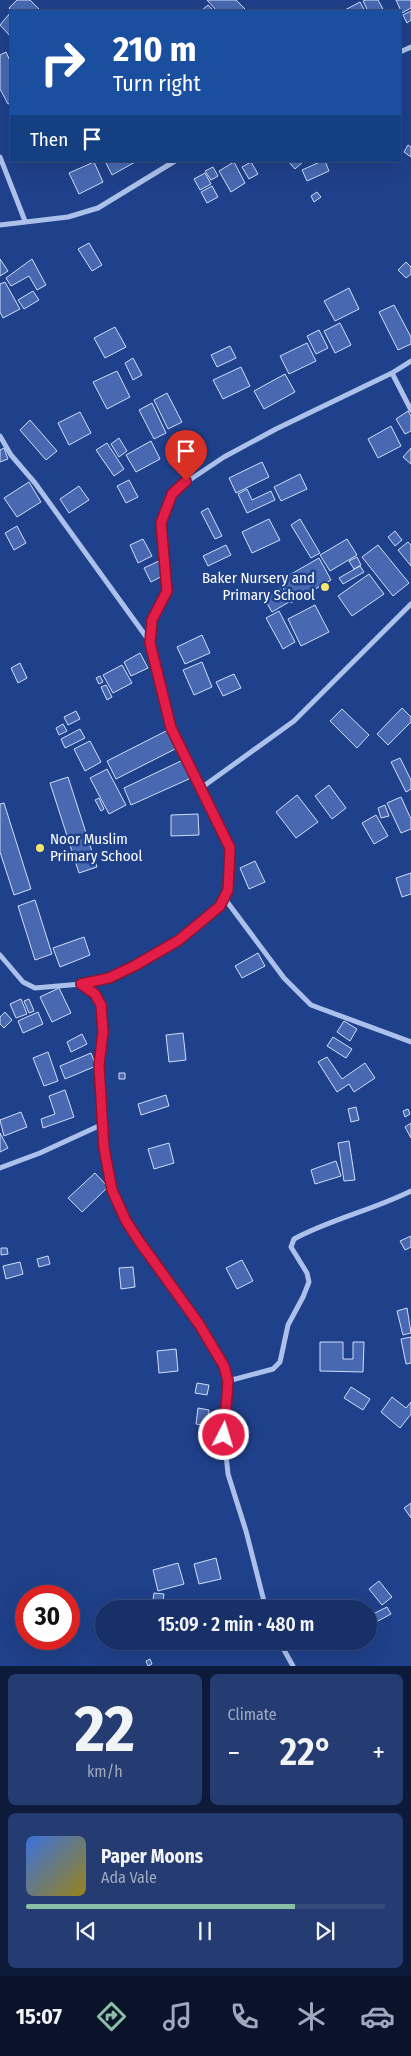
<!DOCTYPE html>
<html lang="en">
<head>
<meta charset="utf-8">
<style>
	:root { --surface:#173068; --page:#243c71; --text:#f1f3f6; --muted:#9ea9c0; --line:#364b7c; --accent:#8abfa5 }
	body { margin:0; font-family:"Fira Sans Condensed",sans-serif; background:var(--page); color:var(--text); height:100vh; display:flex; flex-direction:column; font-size:19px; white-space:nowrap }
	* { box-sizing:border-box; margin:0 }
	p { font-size:16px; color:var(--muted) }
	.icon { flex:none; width:28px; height:28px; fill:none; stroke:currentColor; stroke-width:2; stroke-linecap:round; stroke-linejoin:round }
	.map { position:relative; height:1666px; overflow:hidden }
	.drawer { display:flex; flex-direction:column; gap:8px; padding:8px; background:#0d1a39; flex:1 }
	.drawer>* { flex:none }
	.banner { position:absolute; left:10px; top:10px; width:391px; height:152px; border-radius:0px; box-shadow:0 5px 20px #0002,0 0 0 1px var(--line); background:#1a4fa0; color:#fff; overflow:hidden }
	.speed { position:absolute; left:15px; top:1585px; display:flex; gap:10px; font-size:25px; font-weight:700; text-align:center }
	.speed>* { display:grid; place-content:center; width:65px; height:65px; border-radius:50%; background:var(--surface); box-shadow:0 5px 20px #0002,0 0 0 1px var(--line); line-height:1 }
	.speed .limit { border:8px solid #d22; background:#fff; color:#111 }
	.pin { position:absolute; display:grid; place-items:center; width:42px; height:42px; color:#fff; margin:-51px -21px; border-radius:50% 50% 50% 0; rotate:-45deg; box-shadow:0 0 5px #0007 }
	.pin .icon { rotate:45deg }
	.me { position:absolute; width:55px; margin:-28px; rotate:5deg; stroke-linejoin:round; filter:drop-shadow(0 0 4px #0008) }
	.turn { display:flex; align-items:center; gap:18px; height:105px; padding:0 20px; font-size:22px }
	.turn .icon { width:65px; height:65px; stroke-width:2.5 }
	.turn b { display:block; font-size:35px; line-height:42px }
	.then { display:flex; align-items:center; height:48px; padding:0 20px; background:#0003; gap:10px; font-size:19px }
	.big { font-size:38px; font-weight:600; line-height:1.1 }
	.drawer .tile { flex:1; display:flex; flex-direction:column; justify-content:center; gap:8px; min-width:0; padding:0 18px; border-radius:8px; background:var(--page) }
	.drawer .dial { align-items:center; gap:0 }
	.dial b { font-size:65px; line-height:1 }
	.song { display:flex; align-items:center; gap:15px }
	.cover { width:60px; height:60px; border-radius:8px; background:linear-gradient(135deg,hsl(220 70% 55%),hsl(50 70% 35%)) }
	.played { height:5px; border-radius:2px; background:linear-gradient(90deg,var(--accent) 75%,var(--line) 75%) }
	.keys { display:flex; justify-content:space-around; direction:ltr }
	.heat { display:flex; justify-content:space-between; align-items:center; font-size:28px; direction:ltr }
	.drawer .tiles { flex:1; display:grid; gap:8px; grid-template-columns:1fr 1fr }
	.tile:last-child { grid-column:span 2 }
	.trip { position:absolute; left:95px; top:1600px; width:282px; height:50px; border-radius:25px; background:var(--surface); box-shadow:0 5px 20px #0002,0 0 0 1px var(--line); font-weight:600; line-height:50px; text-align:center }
	.menu { display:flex; height:80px; justify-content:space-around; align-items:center; background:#09132a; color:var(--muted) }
	.menu .icon { width:35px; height:35px }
	.menu .current { color:var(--accent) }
	.menu b { font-size:22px; color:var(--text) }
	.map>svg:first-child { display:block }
	.building { fill:#4869b2; stroke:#d0ddf8 }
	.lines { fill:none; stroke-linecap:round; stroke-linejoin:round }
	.minor { stroke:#abc0eb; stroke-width:5 }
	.route-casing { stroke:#92132f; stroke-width:12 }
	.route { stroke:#e11d48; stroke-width:9 }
	.poi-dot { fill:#f9e36b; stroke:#1f408a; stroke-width:2 }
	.labels { text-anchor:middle; stroke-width:5; stroke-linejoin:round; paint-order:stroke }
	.poi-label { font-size:15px; fill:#fff; stroke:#1f408a; text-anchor:end }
</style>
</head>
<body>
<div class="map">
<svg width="411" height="1666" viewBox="0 0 411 1666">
	<rect width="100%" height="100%" fill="#1f408a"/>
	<path class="building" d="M17 0H30L41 11H12L9 8Z
		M207 0H236L247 11H217Z
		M366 0H378L384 11H368L363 1Z
		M396 0H411V8L402 13Z
		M360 2 365 11H343Z
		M208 5 214 11H201Z
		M411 11V20L407 23 403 15Z
		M11 12V37L0 25Z
		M6 52 11 63V103L8 104 0 89V55Z
		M408 145 411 147V157L404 152Z
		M105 161H137L112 175Z
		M288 161H304L295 169Z
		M322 161H325L329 171 307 181 302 170Z
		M94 162 103 182 79 194 69 173Z
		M234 162 245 183 231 192 219 171Z
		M251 162 258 174 249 179 242 167Z
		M213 167 218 176 211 180 205 171Z
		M205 173 211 184 200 190 194 179Z
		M212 186 218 197 207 203 201 192Z
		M317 192 321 197 314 202 311 196Z
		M89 243 102 265 92 271 78 249Z
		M0 259 8 271 0 276Z
		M32 259 46 285 37 290 29 276 11 286 6 278Z
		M406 262 411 267V274L406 278 398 270Z
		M5 282 20 309 3 318 0 312V284Z
		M349 288 359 309 335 321 324 301Z
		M33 291 39 300 24 309 18 300Z
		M394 305 411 337V344L398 350 379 312Z
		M340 323 351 345 335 353 324 331Z
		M115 327 126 347 105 358 94 338Z
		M319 330 328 348 316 354 307 336Z
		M307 343 316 361 289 374 280 356Z
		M230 346 236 358 217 367 211 355Z
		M133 358 142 375 133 380 125 363Z
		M241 367 250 386 223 399 213 380Z
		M117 371 130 397 107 409 93 382Z
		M285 374 295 392 264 409 254 391Z
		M167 393 182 422 168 429 154 400Z
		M152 403 166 433 154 439 139 410Z
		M408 411 411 416V431L405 434 396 419Z
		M80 412 91 433 69 445 58 423Z
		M30 420 57 451 46 460 20 430Z
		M391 426 401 446 378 458 368 439Z
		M119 438 127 451 119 457 111 444Z
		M151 441 160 459 136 472 126 455Z
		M107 443 124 469 114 476 96 450Z
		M4 448 8 459 0 462V450Z
		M411 448V464L403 457Z
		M262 462 269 477 236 493 229 478Z
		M300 474 307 489 281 501 274 487Z
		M129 480 138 497 126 503 117 486Z
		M29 482 41 502 17 517 4 498Z
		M79 486 89 500 69 513 60 499Z
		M247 489 252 500 271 491 275 500 247 513 238 494Z
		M208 508 222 536 215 539 201 512Z
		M269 519 280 540 252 553 242 532Z
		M300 519 320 553 311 558 291 525Z
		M17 526 26 543 14 550 5 533Z
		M395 531 402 540 395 546 388 537Z
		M143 539 152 556 138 563 130 545Z
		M347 539 357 555 330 571 320 555Z
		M408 542 411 545V566L398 550Z
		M226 545 231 555 208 566 203 556Z
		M378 545 409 583 393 596 362 557Z
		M357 557 361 565 354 569 349 561Z
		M319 558 331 580 291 603 279 581Z
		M159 561 166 574 151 582 144 568Z
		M360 566 364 572 343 584 339 578Z
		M369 574 384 594 352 616 338 596Z
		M280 588 289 602 272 612 264 598Z
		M315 605 329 632 301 646 288 619Z
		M279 611 295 642 283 649 266 618Z
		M202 635 210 653 185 664 177 647Z
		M140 653 148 668 131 676 124 662Z
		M202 662 212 687 194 695 183 670Z
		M20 663 27 678 18 683 11 668Z
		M122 665 132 683 113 693 103 675Z
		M234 674 241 688 223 696 216 682Z
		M100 676 103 682 99 684 96 678Z
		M106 685 112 697 107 700 101 687Z
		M402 708 411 717V722L388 745 377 734Z
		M342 709 369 735 357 748 330 721Z
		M76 711 80 719 68 725 64 717Z
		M63 724 67 731 59 735 56 728Z
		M80 729 85 738 65 748 61 739Z
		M168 730 177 748 116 779 107 761Z
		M90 741 101 762 85 771 74 749Z
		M400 758 411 780V789L406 792 391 762Z
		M183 760 191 778 131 805 124 788Z
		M107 769 126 805 109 814 90 778Z
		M68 777 97 867 79 873 50 783Z
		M329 785 346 808 332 819 315 796Z
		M297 795 318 822 296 838 276 812Z
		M401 797 411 819V829L401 833 387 803Z
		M99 798 104 809 101 811 95 800Z
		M4 803 31 889 14 895 0 852V804Z
		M385 805 389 816 381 818 378 808Z
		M198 814 199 835 171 836V815Z
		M376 815 388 836 374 844 362 823Z
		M255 861 265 882 249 889 240 868Z
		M411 873V894L402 897 396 878Z
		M35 900 52 954 35 960 18 906Z
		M84 937 90 955 60 967 53 948Z
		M258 953 265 966 242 978 235 966Z
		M59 988 71 1013 52 1022 40 997Z
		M21 999 27 1014 16 1018 10 1004Z
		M29 999 34 1011 29 1013 24 1001Z
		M5 1012 12 1020 4 1028 0 1024V1017Z
		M38 1012 43 1024 23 1033 18 1021Z
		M344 1021 357 1029 350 1041 337 1032Z
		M183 1033 186 1060 169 1062 166 1035Z
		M82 1034 87 1044 71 1052 67 1042Z
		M333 1037 352 1049 346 1058 327 1046Z
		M48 1052 58 1081 44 1086 33 1058Z
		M91 1053 96 1066 65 1079 60 1066Z
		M327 1057 342 1079 365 1063 375 1078 354 1092 349 1084 337 1092 318 1062Z
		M119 1073H125V1079H119Z
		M65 1090 74 1117 43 1128 41 1119 55 1114 49 1096Z
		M166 1095 169 1106 141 1115 138 1104Z
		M356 1107 359 1120 351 1122 348 1109Z
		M408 1109 410 1114 405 1117 403 1111Z
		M21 1112 27 1127 4 1136 0 1120Z
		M411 1123V1138L405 1127Z
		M0 1133 8 1148 0 1152Z
		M349 1141 355 1180 344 1181 338 1143Z
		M169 1143 174 1163 154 1169 148 1149Z
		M336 1161 341 1176 315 1184 311 1170Z
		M95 1173 108 1187 82 1212 68 1198Z
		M411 1236V1247L405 1250 400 1241Z
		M1 1248H7L8 1254 1 1255Z
		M48 1256 50 1264 39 1267 37 1259Z
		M242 1260 253 1281 237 1289 226 1268Z
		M20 1262 23 1274 6 1279 3 1266Z
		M133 1267 135 1287 121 1289 119 1268Z
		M407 1308 411 1333 403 1335 397 1311Z
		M411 1337V1363L406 1364 401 1339Z
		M320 1342H343V1359H353V1342H364L363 1372 320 1371Z
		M176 1349 178 1371 159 1373 157 1351Z
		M197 1383 209 1385 207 1395 195 1393Z
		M351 1387 370 1399 363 1410 344 1398Z
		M392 1397 406 1408 411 1402V1414L400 1428 381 1412Z
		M198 1408 209 1410 207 1426 196 1424Z
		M411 1503V1518L404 1508Z
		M216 1558 221 1579 199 1584 194 1564Z
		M178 1563 184 1584 158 1591 153 1570Z
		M379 1581 392 1597 382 1605 369 1589Z
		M154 1593 164 1594 162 1608 152 1607Z
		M354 1601 359 1609H340Z
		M387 1607 391 1614 376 1622 373 1614Z
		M150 1659 152 1664 148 1666 146 1661Z"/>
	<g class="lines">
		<path class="minor" d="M400 52 411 47
			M0 157 25 221
			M0 225 68 217 98 208 175 161
			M392 373 411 410
			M0 436 11 455 35 483 150 642
			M201 788 294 721 411 604
			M225 899 284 978 311 1005 411 1042
			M0 955 23 982 35 988 81 984 109 977 147 959 191 931 225 899 229 890 230 848 171 728 150 643 152 620 167 591 160 532 163 516 176 489 224 457 276 429 392 373 411 361
			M81 984 95 994 101 1005 103 1032 99 1065 104 1148 112 1190 126 1221 139 1241 199 1324 224 1366 228 1381 224 1435 228 1474 246 1531 266 1609
			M0 1168 40 1153 103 1124
			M228 1381 273 1369 280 1362 288 1325 303 1297 309 1282 307 1273 291 1247 294 1239C331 1219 373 1210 411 1191
			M279 1641 293 1666"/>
	</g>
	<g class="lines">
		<g class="route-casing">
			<path id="route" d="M186 481 172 494 161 523 167 591 152 620 150 643 171 728 230 848 228 890 220 906 179 940 136 965 109 978 81 984 95 994 101 1005 103 1032 99 1065 104 1148 112 1190 126 1221 139 1241 199 1324 224 1366 228 1381 224 1435"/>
		</g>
		<use href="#route" class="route"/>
	</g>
	<g class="poi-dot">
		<circle cx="325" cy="587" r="5"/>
		<circle cx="40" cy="848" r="5"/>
	</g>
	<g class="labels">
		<g class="poi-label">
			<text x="315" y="583">Baker Nursery and<tspan x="315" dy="17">Primary School</tspan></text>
			<text x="50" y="844" text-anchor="start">Noor Muslim<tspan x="50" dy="17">Primary School</tspan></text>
		</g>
	</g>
</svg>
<div class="speed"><div class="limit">30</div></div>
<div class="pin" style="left:186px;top:481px;background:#d93025"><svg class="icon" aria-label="arrive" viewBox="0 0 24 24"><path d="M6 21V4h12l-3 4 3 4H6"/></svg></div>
<svg class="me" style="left:224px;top:1435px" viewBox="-20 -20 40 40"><circle r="17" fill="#e11d48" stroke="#fff" stroke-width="3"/><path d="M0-11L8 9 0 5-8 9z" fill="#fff"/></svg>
<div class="trip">15:09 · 2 min · 480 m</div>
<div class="banner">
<div class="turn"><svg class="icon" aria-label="right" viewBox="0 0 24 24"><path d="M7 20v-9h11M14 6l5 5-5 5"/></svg><div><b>210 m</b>Turn right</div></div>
<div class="then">Then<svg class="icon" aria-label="arrive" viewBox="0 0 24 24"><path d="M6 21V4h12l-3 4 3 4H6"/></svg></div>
</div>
</div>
<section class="drawer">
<div class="tiles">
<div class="tile dial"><b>22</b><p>km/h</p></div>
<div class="tile"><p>Climate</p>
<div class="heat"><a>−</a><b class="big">22°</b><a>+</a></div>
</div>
<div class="tile">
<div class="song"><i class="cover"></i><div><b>Paper Moons</b><p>Ada Vale</p></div></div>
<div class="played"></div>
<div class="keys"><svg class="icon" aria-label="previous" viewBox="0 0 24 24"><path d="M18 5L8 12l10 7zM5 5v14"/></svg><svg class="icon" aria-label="pause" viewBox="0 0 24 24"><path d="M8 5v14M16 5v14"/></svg><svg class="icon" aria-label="next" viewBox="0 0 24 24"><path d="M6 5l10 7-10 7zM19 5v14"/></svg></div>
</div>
</div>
</section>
<nav class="menu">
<b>15:07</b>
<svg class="icon current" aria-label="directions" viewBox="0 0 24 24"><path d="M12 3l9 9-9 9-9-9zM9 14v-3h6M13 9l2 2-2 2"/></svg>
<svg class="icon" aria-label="music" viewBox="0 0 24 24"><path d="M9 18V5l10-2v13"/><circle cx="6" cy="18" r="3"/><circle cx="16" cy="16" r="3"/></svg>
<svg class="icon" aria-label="phone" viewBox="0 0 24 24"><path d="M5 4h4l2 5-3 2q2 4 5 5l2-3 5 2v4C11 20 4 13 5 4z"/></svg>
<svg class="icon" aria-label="climate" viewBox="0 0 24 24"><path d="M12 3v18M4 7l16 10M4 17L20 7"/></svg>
<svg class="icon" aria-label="car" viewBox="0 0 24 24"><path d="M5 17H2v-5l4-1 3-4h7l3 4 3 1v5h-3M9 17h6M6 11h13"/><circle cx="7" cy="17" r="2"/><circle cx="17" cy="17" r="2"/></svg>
</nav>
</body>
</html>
